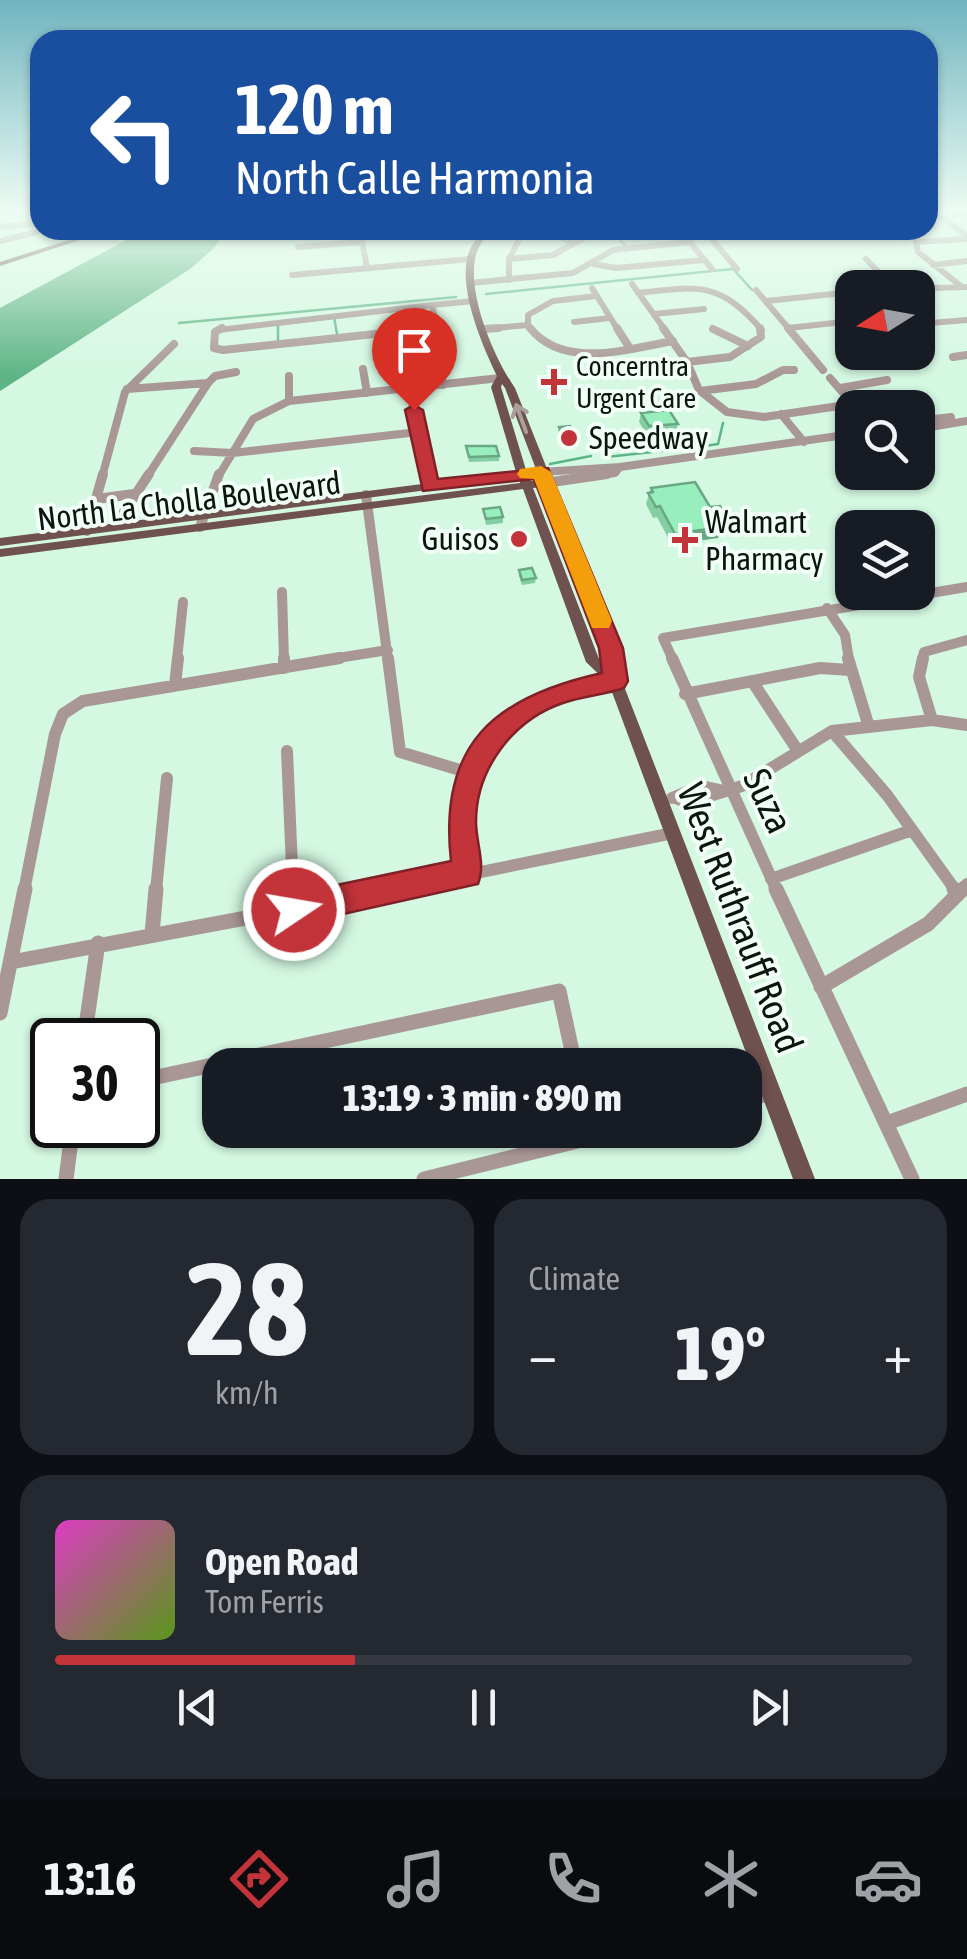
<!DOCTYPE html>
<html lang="en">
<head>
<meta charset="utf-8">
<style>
	:root { --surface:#171b24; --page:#242831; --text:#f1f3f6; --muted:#9ea1a6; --line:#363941; --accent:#c3333a }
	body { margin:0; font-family:"Asap Condensed",sans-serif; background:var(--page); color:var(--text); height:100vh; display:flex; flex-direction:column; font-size:38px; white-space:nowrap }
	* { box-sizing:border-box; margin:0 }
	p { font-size:32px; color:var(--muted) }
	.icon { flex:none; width:55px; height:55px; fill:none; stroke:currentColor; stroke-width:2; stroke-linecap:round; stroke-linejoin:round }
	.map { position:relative; height:1179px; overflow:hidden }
	.panel { display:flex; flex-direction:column; gap:20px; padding:20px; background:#0d0f14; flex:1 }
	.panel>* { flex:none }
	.top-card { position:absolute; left:30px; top:30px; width:908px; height:210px; border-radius:30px; box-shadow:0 2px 8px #0004; background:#1a4fa0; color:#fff; overflow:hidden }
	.needle { width:65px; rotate:259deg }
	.fabs { position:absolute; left:835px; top:270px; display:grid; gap:20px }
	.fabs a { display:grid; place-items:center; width:100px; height:100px; border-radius:20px; background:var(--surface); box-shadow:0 2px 8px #0004; font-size:50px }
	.speed { position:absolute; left:30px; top:1018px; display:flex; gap:20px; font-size:50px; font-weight:700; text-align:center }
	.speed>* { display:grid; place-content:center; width:130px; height:130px; border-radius:50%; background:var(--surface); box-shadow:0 2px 8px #0004; line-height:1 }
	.speed .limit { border:5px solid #111; border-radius:15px; background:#fff; color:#111 }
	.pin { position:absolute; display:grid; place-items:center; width:85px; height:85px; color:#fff; margin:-102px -42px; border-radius:50% 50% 50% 0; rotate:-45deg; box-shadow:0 0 10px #0007 }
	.pin .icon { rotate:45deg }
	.me { position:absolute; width:110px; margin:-55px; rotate:78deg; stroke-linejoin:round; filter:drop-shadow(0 0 8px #0008) }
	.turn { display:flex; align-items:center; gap:35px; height:210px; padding:0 40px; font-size:45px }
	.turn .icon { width:130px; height:130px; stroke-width:2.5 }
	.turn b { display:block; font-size:70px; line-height:85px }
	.big { font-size:75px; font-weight:800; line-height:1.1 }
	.panel .widget { flex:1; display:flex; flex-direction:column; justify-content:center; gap:15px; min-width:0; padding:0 35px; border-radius:30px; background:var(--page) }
	.panel .dial { align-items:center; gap:0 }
	.dial b { font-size:130px; line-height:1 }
	.song { display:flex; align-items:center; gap:30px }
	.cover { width:120px; height:120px; border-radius:15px; background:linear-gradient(135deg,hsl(310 70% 55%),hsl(90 70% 35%)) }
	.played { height:10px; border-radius:5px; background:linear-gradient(90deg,var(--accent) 35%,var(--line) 35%) }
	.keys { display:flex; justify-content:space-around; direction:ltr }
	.heat { display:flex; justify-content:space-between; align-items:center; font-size:55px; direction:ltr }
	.panel .tiles { flex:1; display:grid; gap:20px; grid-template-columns:1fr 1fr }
	.widget:last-child { grid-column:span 2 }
	.trip { position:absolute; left:202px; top:1048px; width:560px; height:100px; border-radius:30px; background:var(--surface); box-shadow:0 2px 8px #0004; font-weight:800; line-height:100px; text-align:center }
	.menu { display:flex; height:160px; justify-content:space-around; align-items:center; background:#090b0e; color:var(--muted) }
	.menu .icon { width:70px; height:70px }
	.menu .active { color:var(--accent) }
	.menu b { font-size:45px; color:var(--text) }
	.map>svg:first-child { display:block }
	.water { fill:#5db484 }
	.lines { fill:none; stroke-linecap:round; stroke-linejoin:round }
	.stream { stroke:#5db484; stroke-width:2.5 }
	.minor-far4 { stroke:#a99796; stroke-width:6 }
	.minor-far3 { stroke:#a99796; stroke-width:8 }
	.minor-far2 { stroke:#a99796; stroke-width:10 }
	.minor-far1 { stroke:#a99796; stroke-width:12 }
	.minor { stroke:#a99796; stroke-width:15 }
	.major { fill:#6f514f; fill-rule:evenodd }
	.wall { fill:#83cea3 }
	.shaded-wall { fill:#6aa784 }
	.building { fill:#98efbd; stroke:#6aa784; stroke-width:2.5 }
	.oneway { stroke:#aa9f9a }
	.route { fill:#c3333a; stroke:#7f2126; stroke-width:2.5 }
	.slow { fill:#f59e0b }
	.poi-dot { fill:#c3333a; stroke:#f1fff6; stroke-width:4 }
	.labels { text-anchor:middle; stroke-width:8; stroke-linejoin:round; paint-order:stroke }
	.far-poi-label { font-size:28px; fill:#09150e; stroke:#f1fff6; text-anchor:start }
	.poi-label { font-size:32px; fill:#09150e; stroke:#f1fff6; text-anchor:start }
	.street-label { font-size:32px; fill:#09150e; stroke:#f1fff6 }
	.near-street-label { font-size:38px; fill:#09150e; stroke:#f1fff6 }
</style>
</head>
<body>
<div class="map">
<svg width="967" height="1179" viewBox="0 0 967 1179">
	<rect width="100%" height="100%" fill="#d4f8e2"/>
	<path class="water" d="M145 230H226L213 249 190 269 0 391V308Z"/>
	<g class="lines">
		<path class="stream" d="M616 235 626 247
			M734 270 752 290
			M486 294 732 269
			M334 317 337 334
			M179 323 456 297
			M278 323V340
			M697 447 718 444 723 423
			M606 457 689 448
			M550 464 591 456"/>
		<path class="minor-far4" d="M935 212 967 236
			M949 214 967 213
			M0 227 40 223
			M54 230 77 237
			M360 230 367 268
			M543 230 572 242
			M680 230 712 269
			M704 230 737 269
			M914 230 918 252 962 287
			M0 241 45 230
			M916 242 967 239
			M298 247 362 242
			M509 259 553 255 591 234 633 230
			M866 259 885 279 878 288
			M594 264 616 268 704 260
			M933 265 967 261
			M292 275 470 259
			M863 276 885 279
			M509 280V259L524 230
			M470 283 573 273 613 250 690 242
			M632 284 665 330
			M592 288 618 330
			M931 288 966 287
			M756 290 790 330
			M638 293C699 286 719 281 762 330
			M766 301 852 292
			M432 305 474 301
			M654 314 704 309
			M574 322 610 318
			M918 324 967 320
			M528 325 532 330
			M528 325V315L553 301 596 296
			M788 328 852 321
			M484 329 528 325
			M218 330 432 305
			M418 330 437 325 432 305"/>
		<path class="minor-far3" d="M222 328 215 332 214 348 223 350 432 328
			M530 328C564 370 627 349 673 341
			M617 328 629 347
			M663 328 687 362 699 390 727 412 764 417 839 406
			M788 328 823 370
			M484 329 498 328
			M713 329 748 346
			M953 357 967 355
			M436 360 443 385
			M687 362 730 357 761 337 760 328
			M363 369 367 393
			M289 376V401
			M830 378 856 408
			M409 388 428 477
			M840 388 887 380
			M127 389 208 383
			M700 391 756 384 783 370H794
			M781 414 804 442
			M918 421 951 417
			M918 429 967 421
			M194 451 233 453 418 432
			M541 472 620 467 852 434
			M102 477 125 392 174 344
			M147 477 208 383 215 376 236 372
			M218 477 253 419 289 401 500 378
			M589 477 615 473 620 467"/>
		<path class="minor-far2" d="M427 474 430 486
			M545 483 607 474
			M366 495 388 660
			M96 499 134 494
			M124 512 149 474
			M200 527 219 474
			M87 531 103 474
			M282 592 284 660
			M827 608 845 635 849 660
			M177 660 183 602
			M325 660 388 650
			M673 660 663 638 967 587
			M922 660 924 652 967 640"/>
		<path class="minor-far1" d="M284 658V668
			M388 658 400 752 470 773
			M672 658 777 891
			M848 658 869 727
			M923 658 919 677 932 720
			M752 681 798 751
			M175 685 178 658
			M685 694 820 668 850 670
			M832 731 887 795 956 891
			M287 751 293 891
			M672 798 701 786 720 790
			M676 798 687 803 742 786 832 731 932 720 967 725
			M467 873C456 748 494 704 615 681
			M771 879 912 830
			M24 891 55 734 63 714 83 701 340 658
			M156 891 167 778
			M387 891 673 833
			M960 891 967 884"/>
		<path class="minor" d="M293 889 294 910
			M776 889 912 1179
			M954 889 957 893
			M152 934 156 889
			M11 962 401 889
			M821 987 928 924 963 889
			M0 1013 25 889
			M84 1040 98 943
			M138 1081 559 991 575 1065
			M745 1100 771 1093
			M887 1123 967 1094
			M66 1179 73 1125
			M424 1179 622 1130"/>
		<path class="major" d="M100 230H111L0 266V262Z
			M482 230H490C484 239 477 248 475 259 468 296 494 358 515 388L618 648 622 681 815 1179H793L609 684 586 662 523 489 0 557V549L520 483 519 478 0 546V538L516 472 491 387 497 376C482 345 460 293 467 259 469 248 476 239 482 230ZM502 384 505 388 536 469 526 470 501 387ZM539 476 540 480 531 481 529 477ZM543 487 604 648 606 665 599 659 533 488Z"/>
	</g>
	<path class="wall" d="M641 413 678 424 676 432 647 435 639 422Z
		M559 427 576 442 575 446 565 447 558 432Z
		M466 446 499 456V461L469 462Z
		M651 488 724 529H721L718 538 695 541 693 547 684 549 681 544 672 545 657 517 653 518 646 504Z
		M483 509 503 517V523L486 525Z
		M519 570 536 578 535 583 522 585 519 576Z"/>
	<path class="shaded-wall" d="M727 517 718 538 695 541 693 547 684 549 688 538 694 531 717 519Z
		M685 533 681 544 672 545 675 534Z"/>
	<path class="building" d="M669 410 678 424 649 426 641 413Z
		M570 426 576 442 565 443 559 427Z
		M466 446H496L499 456 469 457Z
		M695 482 710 507 720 506 727 517 717 519 722 527 694 531 697 536 688 538 685 533 675 534 660 506 656 507 648 493 653 492 651 488Z
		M500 507 503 517 486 519 483 509Z
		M532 568 536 578 522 580 519 570Z"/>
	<defs><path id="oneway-shaft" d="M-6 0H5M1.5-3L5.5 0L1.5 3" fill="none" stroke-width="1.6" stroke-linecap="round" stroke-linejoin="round" transform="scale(2.5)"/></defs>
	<use class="oneway" href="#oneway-shaft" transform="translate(521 418) rotate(-110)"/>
	<linearGradient id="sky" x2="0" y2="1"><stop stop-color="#70b4c0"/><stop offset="0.56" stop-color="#ecfcf2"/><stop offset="1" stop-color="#ecfcf2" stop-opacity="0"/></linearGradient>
	<rect width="967" height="377" fill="url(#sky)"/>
	<path class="route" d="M414 405 423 410 438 479 548 468 623 648 628 681 624 688C604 695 583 696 563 703 513 720 476 769 476 822 476 843 486 864 478 884L294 925 282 921 278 910 282 899 294 894 451 861C438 745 493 697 602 673L599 648 534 479 423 491 405 410Z"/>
	<path class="slow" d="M541 466 551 472 612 621 609 628H592L534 479 520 478 517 474 520 469Z"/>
	<g class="poi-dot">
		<path d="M549 367h10v10h10v10h-10v10h-10v-10h-10v-10h10z"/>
		<circle cx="569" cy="438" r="10"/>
		<circle cx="519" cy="539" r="10"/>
		<path d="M680 525h10v10h10v10h-10v10h-10v-10h-10v-10h10z"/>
	</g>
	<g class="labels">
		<g class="far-poi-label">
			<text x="576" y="376">Concerntra<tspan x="576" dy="32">Urgent Care</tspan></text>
		</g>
		<g class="poi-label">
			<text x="589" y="449">Speedway</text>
			<text x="705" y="533">Walmart<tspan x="705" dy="37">Pharmacy</tspan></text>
			<text x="499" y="550" text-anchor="end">Guisos</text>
		</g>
		<g class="street-label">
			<text transform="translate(189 501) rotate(-7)" y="11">North La Cholla Boulevard</text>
		</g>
		<g class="near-street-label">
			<text transform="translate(768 801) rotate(65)" y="13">Suza</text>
			<text transform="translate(740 918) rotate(69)" y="13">West Ruthrauff Road</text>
		</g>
	</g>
</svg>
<div class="fabs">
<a><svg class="needle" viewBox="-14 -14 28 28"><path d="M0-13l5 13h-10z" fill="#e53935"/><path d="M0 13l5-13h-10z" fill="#9ea1a6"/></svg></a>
<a><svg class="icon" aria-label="search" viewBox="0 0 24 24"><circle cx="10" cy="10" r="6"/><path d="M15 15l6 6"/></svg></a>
<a><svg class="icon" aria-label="layers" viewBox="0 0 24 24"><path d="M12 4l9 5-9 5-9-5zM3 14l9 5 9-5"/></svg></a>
</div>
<div class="speed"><div class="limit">30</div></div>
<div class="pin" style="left:414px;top:410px;background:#d93025"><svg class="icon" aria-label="arrive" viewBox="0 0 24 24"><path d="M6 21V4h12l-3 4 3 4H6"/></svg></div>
<svg class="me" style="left:294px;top:910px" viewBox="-20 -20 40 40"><circle r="17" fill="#c3333a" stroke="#fff" stroke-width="3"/><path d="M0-11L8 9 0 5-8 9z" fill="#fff"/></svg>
<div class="trip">13:19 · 3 min · 890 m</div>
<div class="top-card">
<div class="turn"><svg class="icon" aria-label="left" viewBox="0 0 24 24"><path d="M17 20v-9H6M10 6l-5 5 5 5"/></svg><div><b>120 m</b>North Calle Harmonia</div></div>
</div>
</div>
<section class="panel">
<div class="tiles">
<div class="widget dial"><b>28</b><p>km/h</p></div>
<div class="widget"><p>Climate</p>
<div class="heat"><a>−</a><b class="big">19°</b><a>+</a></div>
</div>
<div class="widget">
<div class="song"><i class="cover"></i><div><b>Open Road</b><p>Tom Ferris</p></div></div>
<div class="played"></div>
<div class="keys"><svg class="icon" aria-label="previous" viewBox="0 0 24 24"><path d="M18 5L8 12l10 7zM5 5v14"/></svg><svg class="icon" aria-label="pause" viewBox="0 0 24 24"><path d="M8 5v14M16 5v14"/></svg><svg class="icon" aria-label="next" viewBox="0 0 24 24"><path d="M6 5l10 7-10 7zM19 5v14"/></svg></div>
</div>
</div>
</section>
<nav class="menu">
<b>13:16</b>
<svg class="icon active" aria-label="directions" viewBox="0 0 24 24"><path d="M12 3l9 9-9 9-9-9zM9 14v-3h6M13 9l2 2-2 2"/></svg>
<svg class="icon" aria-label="music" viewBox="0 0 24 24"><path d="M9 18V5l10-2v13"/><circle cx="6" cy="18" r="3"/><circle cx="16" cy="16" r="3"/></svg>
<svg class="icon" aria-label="phone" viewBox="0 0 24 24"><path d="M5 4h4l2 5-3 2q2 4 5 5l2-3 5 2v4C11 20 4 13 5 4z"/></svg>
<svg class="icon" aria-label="climate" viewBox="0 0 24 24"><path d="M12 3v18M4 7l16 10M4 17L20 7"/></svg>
<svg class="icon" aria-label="car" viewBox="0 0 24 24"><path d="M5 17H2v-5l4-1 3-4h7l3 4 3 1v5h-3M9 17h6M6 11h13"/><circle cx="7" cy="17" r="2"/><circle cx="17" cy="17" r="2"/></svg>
</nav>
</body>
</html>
